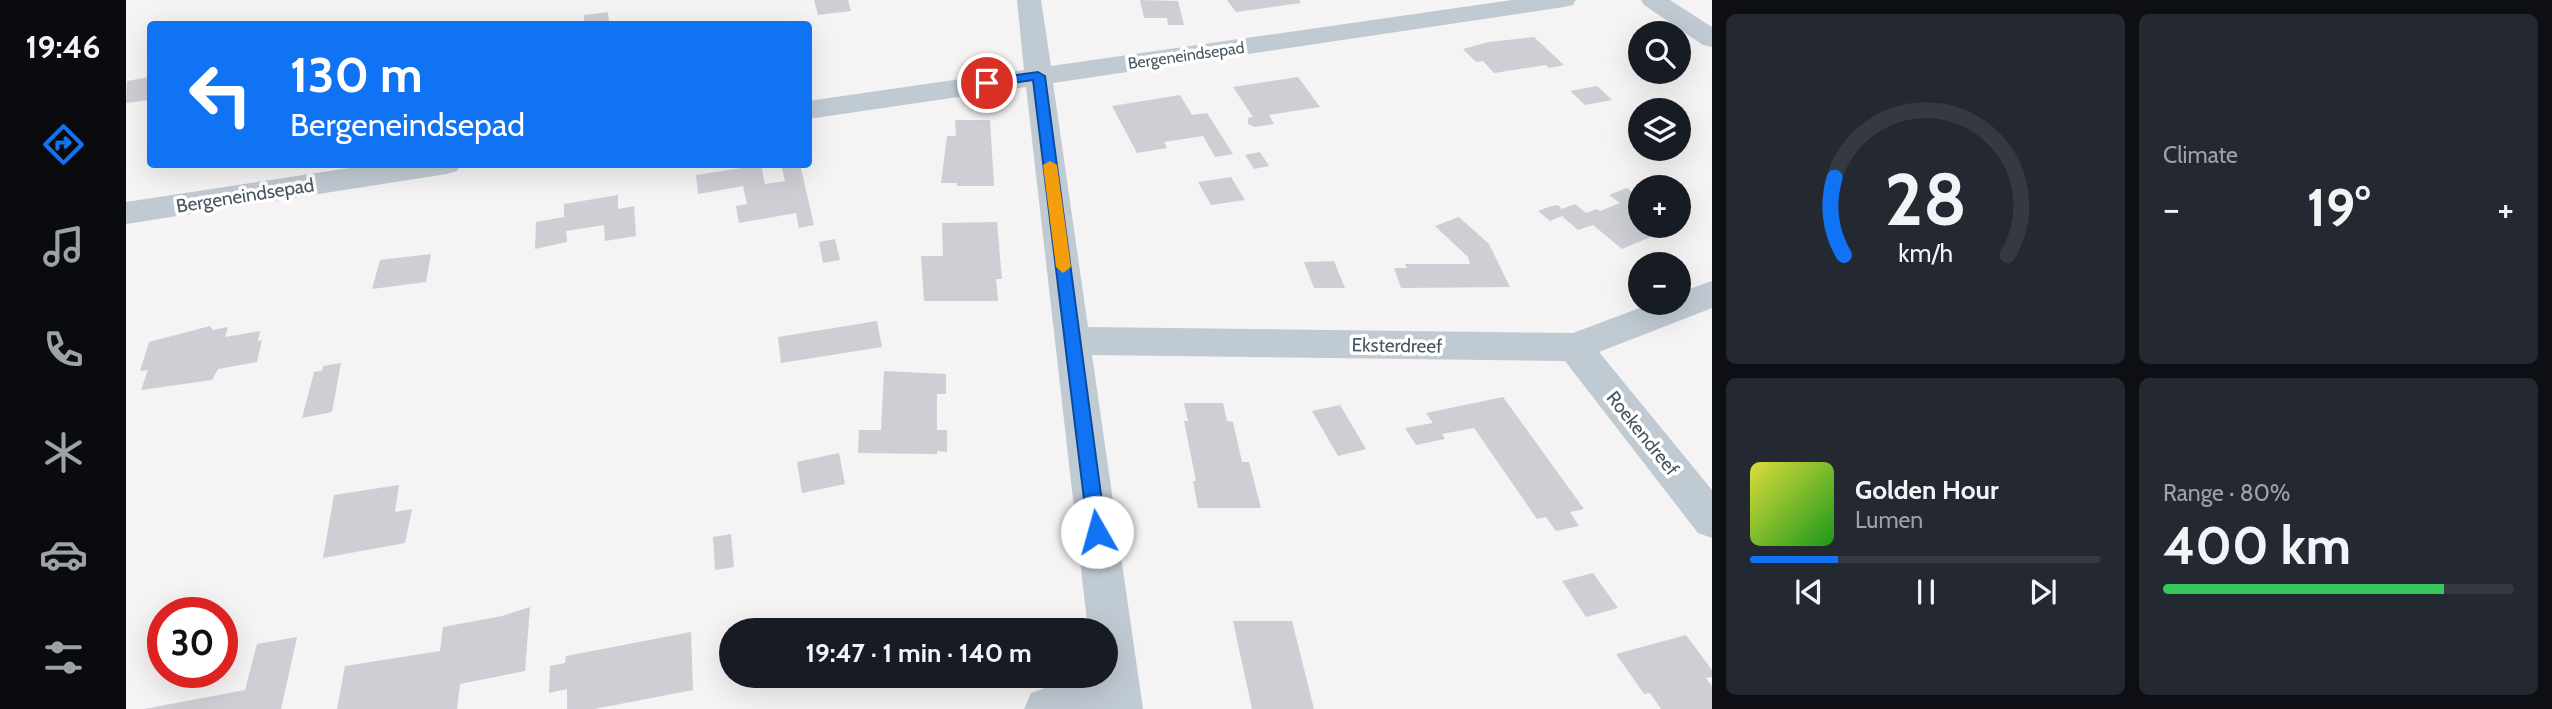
<!DOCTYPE html>
<html lang="en">
<head>
<meta charset="utf-8">
<style>
	:root { --surface:#171b24; --page:#242831; --text:#f1f3f6; --muted:#9ea1a6; --line:#363941; --accent:#0f73f3 }
	body { margin:0; font-family:Cabin,sans-serif; background:var(--page); color:var(--text); height:100vh; display:flex; flex-direction:column; font-size:26px; white-space:nowrap }
	* { box-sizing:border-box; margin:0 }
	p { font-size:23px; color:var(--muted) }
	.icon { flex:none; width:38px; height:38px; fill:none; stroke:currentColor; stroke-width:2; stroke-linecap:round; stroke-linejoin:round }
	.map { position:relative; flex:1; overflow:hidden }
	.panel { display:flex; flex-direction:column; gap:14px; padding:14px; background:#0d0f14; width:840px }
	.panel>* { flex:none }
	.banner { position:absolute; left:21px; top:21px; width:665px; height:147px; border-radius:7px; box-shadow:0 7px 28px #0002; background:#0f73f3; color:#fff; overflow:hidden }
	.fabs { position:absolute; left:1502px; top:21px; display:grid; gap:14px }
	.fabs a { display:grid; place-items:center; width:63px; height:63px; border-radius:50%; background:var(--surface); box-shadow:0 7px 28px #0002; font-size:35px }
	.speed { position:absolute; left:21px; top:597px; display:flex; gap:14px; font-size:35px; font-weight:700; text-align:center }
	.speed>* { display:grid; place-content:center; width:91px; height:91px; border-radius:50%; background:var(--surface); box-shadow:0 7px 28px #0002; line-height:1 }
	.speed .limit { border:10px solid #d22; background:#fff; color:#111 }
	.pin { position:absolute; display:grid; place-items:center; width:60px; height:60px; color:#fff; margin:-30px; border:4px solid #fff; border-radius:50%; box-shadow:0 2px 7px #0007 }
	.me { position:absolute; width:77px; margin:-38px; rotate:353deg; stroke-linejoin:round; filter:drop-shadow(0 0 5px #0008) }
	.turn { display:flex; align-items:center; gap:24px; height:147px; padding:0 28px; font-size:32px }
	.turn .icon { width:91px; height:91px; stroke-width:2.5 }
	.turn b { display:block; font-size:49px; line-height:60px }
	.big { font-size:52px; font-weight:700; line-height:1.1 }
	.panel .tile { flex:1; display:flex; flex-direction:column; justify-content:center; gap:10px; min-width:0; padding:0 24px; border-radius:10px; background:var(--page) }
	.panel .dial { align-items:center; gap:0 }
	.dial svg { height:182px; overflow:visible; fill:none; stroke:var(--line); stroke-width:7; stroke-linecap:round; text-anchor:middle }
	.dial text { fill:var(--text); stroke:none }
	.song { display:flex; align-items:center; gap:21px }
	.cover { width:84px; height:84px; border-radius:10px; background:linear-gradient(135deg,hsl(60 70% 55%),hsl(120 70% 35%)) }
	.played { height:7px; border-radius:4px; background:linear-gradient(90deg,var(--accent) 25%,var(--line) 25%) }
	.keys { display:flex; justify-content:space-around; direction:ltr }
	.heat { display:flex; justify-content:space-between; align-items:center; font-size:38px; direction:ltr }
	.charge { height:10px; border-radius:5px; background:linear-gradient(90deg,#34c759 80%,var(--line) 0) }
	.panel .tiles { flex:1; display:grid; gap:14px; grid-template-columns:repeat(2,1fr) }
	.trip { position:absolute; left:593px; top:618px; width:399px; height:70px; border-radius:35px; background:var(--surface); box-shadow:0 7px 28px #0002; font-weight:700; line-height:70px; text-align:center }
	main { display:flex; flex:1; min-height:0 }
	.dock { display:flex; flex-direction:column; width:126px; justify-content:space-around; align-items:center; background:#090b0e; color:var(--muted) }
	.dock .icon { width:49px; height:49px }
	.dock .active { color:var(--accent) }
	.dock b { font-size:32px; color:var(--text) }
	.map>svg:first-child { display:block }
	.building { fill:#cdcfd5 }
	.lines { fill:none; stroke-linecap:round; stroke-linejoin:round }
	.minor { fill:#c0cad3; fill-rule:evenodd }
	.route { fill:#0f73f3; stroke:#0a4b9e; stroke-width:2 }
	.slow { fill:#f59e0b }
	.labels { text-anchor:middle; stroke-width:7; stroke-linejoin:round; paint-order:stroke }
	.far-street-label { font-size:16px; fill:#495662; stroke:#fff }
	.street-label { font-size:19px; fill:#495662; stroke:#fff }
</style>
</head>
<body>
<main>
<nav class="dock">
<b>19:46</b>
<svg class="icon active" aria-label="directions" viewBox="0 0 24 24"><path d="M12 3l9 9-9 9-9-9zM9 14v-3h6M13 9l2 2-2 2"/></svg>
<svg class="icon" aria-label="music" viewBox="0 0 24 24"><path d="M9 18V5l10-2v13"/><circle cx="6" cy="18" r="3"/><circle cx="16" cy="16" r="3"/></svg>
<svg class="icon" aria-label="phone" viewBox="0 0 24 24"><path d="M5 4h4l2 5-3 2q2 4 5 5l2-3 5 2v4C11 20 4 13 5 4z"/></svg>
<svg class="icon" aria-label="climate" viewBox="0 0 24 24"><path d="M12 3v18M4 7l16 10M4 17L20 7"/></svg>
<svg class="icon" aria-label="car" viewBox="0 0 24 24"><path d="M5 17H2v-5l4-1 3-4h7l3 4 3 1v5h-3M9 17h6M6 11h13"/><circle cx="7" cy="17" r="2"/><circle cx="17" cy="17" r="2"/></svg>
<svg class="icon" aria-label="filters" viewBox="0 0 24 24"><path d="M4 7h16M4 17h16"/><circle cx="9" cy="7" r="2"/><circle cx="15" cy="17" r="2"/></svg>
</nav>
<div class="map">
<svg width="1586" height="709" viewBox="0 0 1586 709">
	<rect width="100%" height="100%" fill="#f5f3f3"/>
	<path class="building" d="M688 0H722L725 11 692 15Z
		M1014 0 1052 1 1058 25H1042L1041 18H1018Z
		M1101 0H1173L1175 3 1110 12Z
		M482 12 483 22 458 24V15Z
		M1408 37 1438 65 1423 68 1420 65 1368 73 1357 61 1350 62 1337 49 1363 42Z
		M24 77V100L0 103 1 81Z
		M1172 77 1194 107 1143 115 1148 124 1129 127 1122 124V118L1127 117 1107 87Z
		M1471 86 1486 100 1459 105 1444 91Z
		M1054 95 1066 115 1081 113 1107 154 1089 157 1077 136 1038 142 1041 148 1011 153 986 106Z
		M829 120H864L868 186H831V183H815L821 136H830Z
		M1134 152 1143 166 1128 169 1119 155Z
		M655 164H674L688 225 673 228 670 213 613 223 610 206 621 204 617 186 572 194 570 175 635 165 639 184 659 181Z
		M1105 177 1119 200 1085 205 1072 182Z
		M1501 188 1514 198V226H1525L1534 233 1496 249 1467 225 1452 230 1436 216 1424 221 1412 211 1425 206 1432 205 1436 209 1449 204 1460 213 1471 209 1474 211 1494 203 1483 195Z
		M492 195V209L508 206 510 236 479 241 478 225 440 231 441 242 409 249 410 222 438 217V204Z
		M1333 217 1363 244 1384 287 1275 288 1268 268H1281L1279 264H1344L1342 257 1309 226Z
		M871 222 876 279H870L872 301H798L795 256H817L816 223Z
		M709 239 714 260 697 263 693 242Z
		M305 254 300 282 246 289 254 260Z
		M1208 261 1219 288H1188L1178 262Z
		M751 321 756 347 655 363 652 337Z
		M84 326 87 330 102 327 99 337 134 331 132 341 136 340 131 362 92 369 86 380 15 390 22 370 14 371 23 342Z
		M215 363 206 412 176 418 188 372 196 371 197 366Z
		M758 371 820 374V394H811V430H821V452L811 451V454L732 453 733 430H755Z
		M1377 397 1458 509 1444 512 1453 526 1430 531 1420 517 1411 519 1348 428 1316 434 1319 439 1290 445 1279 428 1307 423 1300 413Z
		M1058 403H1097L1101 421 1107 422 1116 462H1123L1135 508H1072L1067 481H1070L1058 421H1062Z
		M1214 405 1240 449 1212 456 1186 411Z
		M713 453 719 484 676 493 671 462Z
		M273 485 269 512 286 509 279 543 197 558 208 495Z
		M605 534 608 567 589 570 587 537Z
		M1467 573 1492 608 1460 617 1436 581Z
		M404 607 399 671 334 684 331 709H211L219 666 314 651 317 627 376 616Z
		M1107 621H1166L1188 709H1126Z
		M565 632 567 690 468 709H441V689L423 693 424 666 439 663 440 656Z
		M1560 635 1586 670V677L1580 678 1586 686V709H1535L1524 693 1518 694 1490 654Z
		M171 637 155 709H18L119 690 131 644Z"/>
	<g class="lines">
		<path class="minor" d="M891 0H915L925 66 1386 0H1450L1447 5 1438 7 927 83 962 327 1447 333 1527 303H1552V293L1586 281V308L1473 352 1586 490V538L1572 533 1439 361 966 355 1017 709H898L905 693C928 684 958 676 980 676V630H962L900 87 682 119V101L898 70Z
			M1515 0H1544L1586 27V47L1577 45 1518 5Z
			M249 164H336L331 171 321 174 0 224V202Z"/>
	</g>
	<path class="route" d="M912 72 919 76 980 532 978 538 971 540 965 538 962 532 907 80 861 87 855 83 861 79Z"/>
	<path class="slow" d="M924 161 931 165 945 267 937 273 930 267 917 165Z"/>
	<g class="labels">
		<g class="far-street-label">
			<text transform="translate(1060 55) rotate(-8)" y="6">Bergeneindsepad</text>
		</g>
		<g class="street-label">
			<text transform="translate(119 195) rotate(-9)" y="7">Bergeneindsepad</text>
			<text transform="translate(1271 345) rotate(1)" y="7">Eksterdreef</text>
			<text transform="translate(1517 433) rotate(51)" y="7">Roekendreef</text>
		</g>
	</g>
</svg>
<div class="fabs">
<a><svg class="icon" aria-label="search" viewBox="0 0 24 24"><circle cx="10" cy="10" r="6"/><path d="M15 15l6 6"/></svg></a>
<a><svg class="icon" aria-label="layers" viewBox="0 0 24 24"><path d="M12 4l9 5-9 5-9-5zM3 14l9 5 9-5"/></svg></a>
<a>+</a>
<a>−</a>
</div>
<div class="speed"><div class="limit">30</div></div>
<div class="pin" style="left:861px;top:83px;background:#d93025"><svg class="icon" aria-label="arrive" viewBox="0 0 24 24"><path d="M6 21V4h12l-3 4 3 4H6"/></svg></div>
<svg class="me" style="left:971px;top:532px" viewBox="-20 -20 40 40"><circle r="19" fill="#fff"/><path d="M0-13L10 11 0 6-10 11z" fill="#0f73f3"/></svg>
<div class="trip">19:47 · 1 min · 140 m</div>
<div class="banner">
<div class="turn"><svg class="icon" aria-label="left" viewBox="0 0 24 24"><path d="M17 20v-9H6M10 6l-5 5 5 5"/></svg><div><b>130 m</b>Bergeneindsepad</div></div>
</div>
</div>
<section class="panel">
<div class="tiles">
<div class="tile dial"><svg viewBox="0 0 100 80">
<path d="M14 69A42 42 0 1 1 86 69"/>
<path d="M14 69A42 42 0 0 1 10 35" stroke="#0f73f3"/>
<text x="50" y="56" font-size="32" font-weight="700">28</text>
<text x="50" y="72" font-size="11">km/h</text>
</svg></div>
<div class="tile"><p>Climate</p>
<div class="heat"><a>−</a><b class="big">19°</b><a>+</a></div>
</div>
<div class="tile">
<div class="song"><i class="cover"></i><div><b>Golden Hour</b><p>Lumen</p></div></div>
<div class="played"></div>
<div class="keys"><svg class="icon" aria-label="previous" viewBox="0 0 24 24"><path d="M18 5L8 12l10 7zM5 5v14"/></svg><svg class="icon" aria-label="pause" viewBox="0 0 24 24"><path d="M8 5v14M16 5v14"/></svg><svg class="icon" aria-label="next" viewBox="0 0 24 24"><path d="M6 5l10 7-10 7zM19 5v14"/></svg></div>
</div>
<div class="tile"><p>Range · 80%</p><b class="big">400 km</b><div class="charge"></div></div>
</div>
</section>
</main>
</body>
</html>
